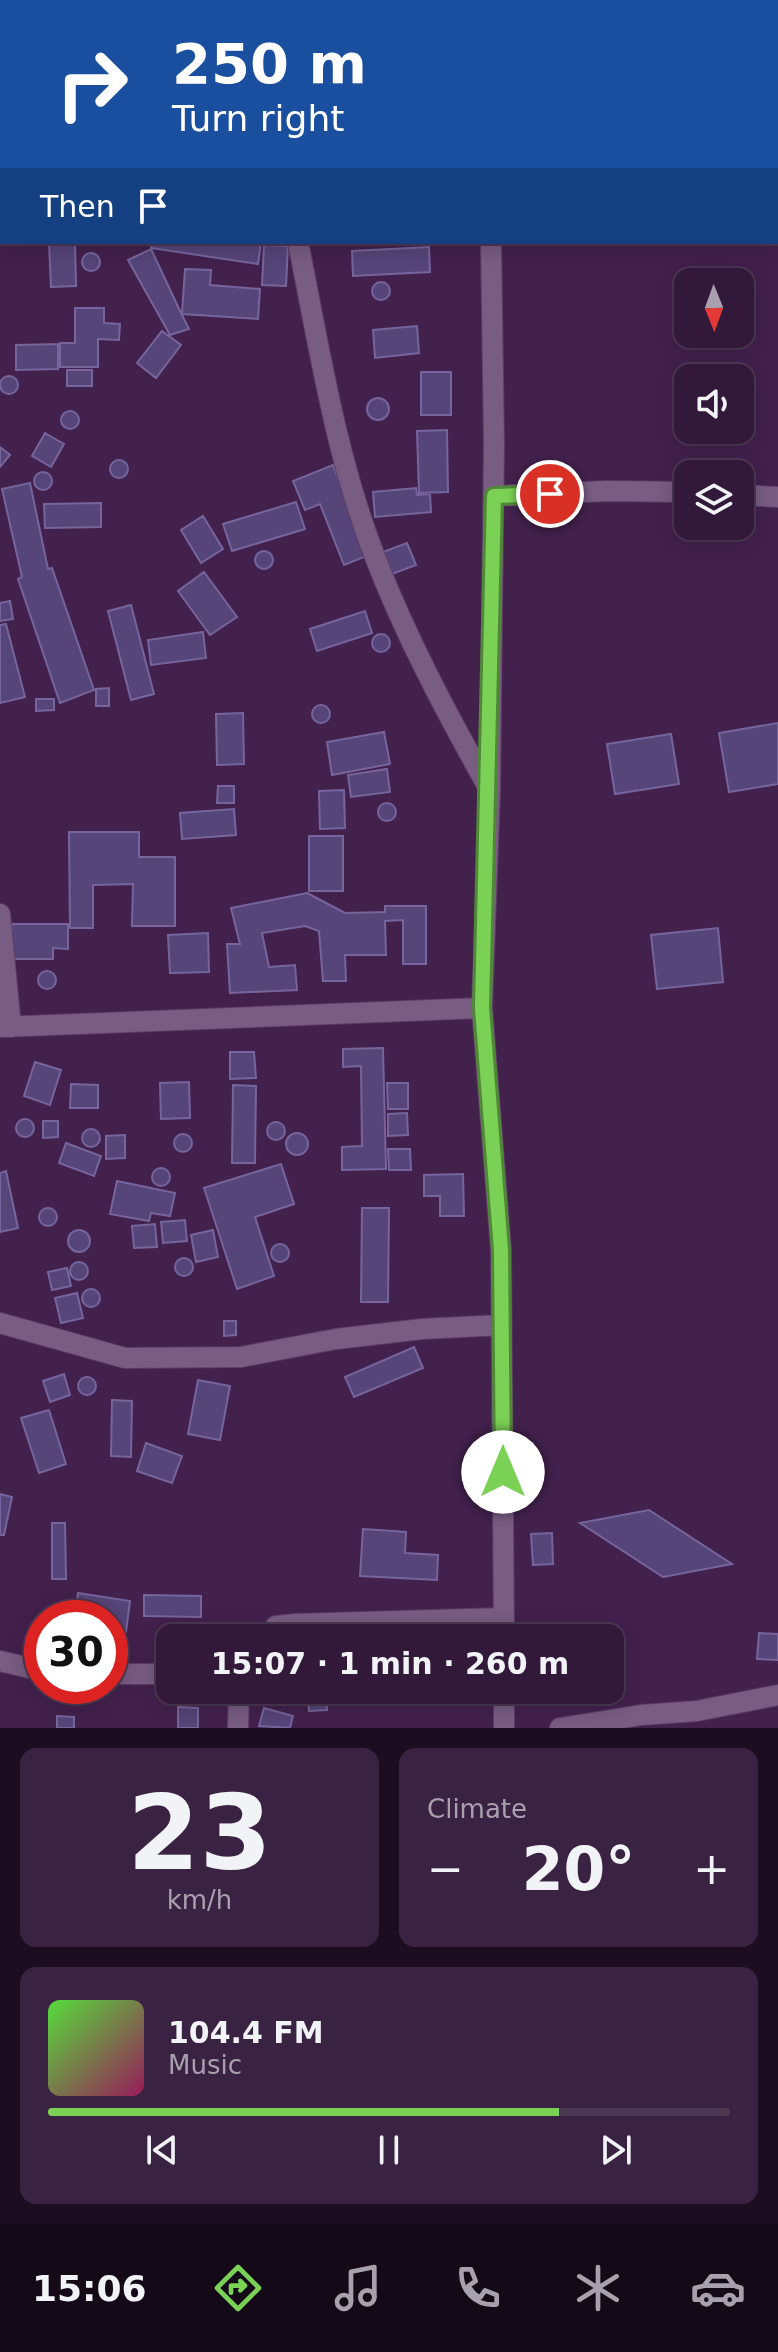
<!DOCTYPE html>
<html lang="en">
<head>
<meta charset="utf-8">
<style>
	:root { --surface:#32193a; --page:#3a2242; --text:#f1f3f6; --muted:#a8a0af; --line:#4d3854; --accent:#7bd156 }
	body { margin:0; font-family:"DejaVu Sans",sans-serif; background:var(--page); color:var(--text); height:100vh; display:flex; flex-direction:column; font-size:30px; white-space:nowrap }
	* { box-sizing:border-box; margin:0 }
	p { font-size:26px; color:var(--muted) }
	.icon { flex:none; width:44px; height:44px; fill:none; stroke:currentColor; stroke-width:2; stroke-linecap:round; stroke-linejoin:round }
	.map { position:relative; height:1728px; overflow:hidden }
	.details { display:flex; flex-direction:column; gap:20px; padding:20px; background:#1c0e20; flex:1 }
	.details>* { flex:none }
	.guide { position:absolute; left:0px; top:0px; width:778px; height:244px; box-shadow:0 4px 20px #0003,0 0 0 2px var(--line); background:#1a4fa0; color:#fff; overflow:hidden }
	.needle { width:52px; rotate:179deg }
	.tools { position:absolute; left:674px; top:268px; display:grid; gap:16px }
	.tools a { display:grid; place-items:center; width:80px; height:80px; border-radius:16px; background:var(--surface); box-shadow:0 4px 20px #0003,0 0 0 2px var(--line); font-size:40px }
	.speed { position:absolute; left:24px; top:1600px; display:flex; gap:16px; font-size:40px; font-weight:700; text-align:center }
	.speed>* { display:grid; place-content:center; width:104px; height:104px; border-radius:50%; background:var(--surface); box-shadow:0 4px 20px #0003,0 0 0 2px var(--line); line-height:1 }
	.speed .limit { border:12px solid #d22; background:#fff; color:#111 }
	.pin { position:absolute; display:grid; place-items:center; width:68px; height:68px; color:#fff; margin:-34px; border:4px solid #fff; border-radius:50%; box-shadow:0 2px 8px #0007 }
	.me { position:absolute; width:88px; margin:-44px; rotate:0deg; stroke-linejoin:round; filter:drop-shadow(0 0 6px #0008) }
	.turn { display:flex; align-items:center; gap:28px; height:168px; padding:0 40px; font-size:36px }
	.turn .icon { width:104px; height:104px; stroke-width:2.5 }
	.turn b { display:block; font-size:56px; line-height:68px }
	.then { display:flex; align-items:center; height:76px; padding:0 40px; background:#0003; gap:16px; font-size:30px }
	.big { font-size:60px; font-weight:600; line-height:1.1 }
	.details .widget { flex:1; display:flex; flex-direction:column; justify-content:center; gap:12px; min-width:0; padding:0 28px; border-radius:16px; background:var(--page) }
	.details .dial { align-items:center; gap:0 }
	.dial b { font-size:104px; line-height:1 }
	.song { display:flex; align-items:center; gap:24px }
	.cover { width:96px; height:96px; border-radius:12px; background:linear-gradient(135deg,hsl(110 70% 55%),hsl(330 70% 35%)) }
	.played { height:8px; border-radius:4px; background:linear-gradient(90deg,var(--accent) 75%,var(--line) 75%) }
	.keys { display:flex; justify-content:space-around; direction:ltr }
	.heat { display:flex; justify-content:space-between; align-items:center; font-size:44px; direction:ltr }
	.details .tiles { flex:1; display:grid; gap:20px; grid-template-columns:1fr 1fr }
	.widget:last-child { grid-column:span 2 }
	.trip { position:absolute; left:156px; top:1624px; width:468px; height:80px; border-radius:16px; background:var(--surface); box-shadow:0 4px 20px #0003,0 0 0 2px var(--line); font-weight:600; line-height:80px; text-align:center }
	.menu { display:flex; height:128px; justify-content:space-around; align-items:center; background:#140a17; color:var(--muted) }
	.menu .icon { width:56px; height:56px }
	.menu .on { color:var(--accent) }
	.menu b { font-size:36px; color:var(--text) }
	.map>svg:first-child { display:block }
	.building { fill:#554578; stroke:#76659c; stroke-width:2 }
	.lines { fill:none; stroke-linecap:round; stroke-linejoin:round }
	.minor-casing { stroke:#5b3d66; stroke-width:22 }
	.minor { stroke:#785c82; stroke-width:20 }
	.route-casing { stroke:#508838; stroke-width:20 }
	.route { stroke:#7bd156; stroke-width:14 }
</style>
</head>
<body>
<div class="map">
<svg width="778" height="1728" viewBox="0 0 778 1728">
	<rect width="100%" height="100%" fill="#42214d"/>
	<path class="building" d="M90 0H162L90 2Z
		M0 3H2V54H0Z
		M49 242H75L76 286 51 287Z
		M152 242H261L258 264 151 248Z
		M264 245 288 246 286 286 262 285Z
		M429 247 430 272 353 276 352 251Z
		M151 249 181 313 189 329 170 335 128 260Z
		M82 262a9 9 0 1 1 18 0a9 9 0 1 1-18 0Z
		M185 269 211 270 210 285 260 289 258 319 182 314Z
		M372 291a9 9 0 1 1 18 0a9 9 0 1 1-18 0Z
		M75 308H104V323L120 324 119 340 98 339V367H60V343H75Z
		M417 326 419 353 375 358 373 330Z
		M162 331 181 345 156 378 137 363Z
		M58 344V369L16 370V345Z
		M67 370H92V386H67Z
		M421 372H451V415H421Z
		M0 385a9 9 0 1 1 18 0a9 9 0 1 1-18 0Z
		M367 409a11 11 0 1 1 22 0a11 11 0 1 1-22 0Z
		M61 420a9 9 0 1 1 18 0a9 9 0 1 1-18 0Z
		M447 430 448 492 419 493 417 431Z
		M45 433 64 444 51 467 32 456Z
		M0 447 10 455 0 467Z
		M110 469a9 9 0 1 1 18 0a9 9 0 1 1-18 0Z
		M333 465 369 555 344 565 320 504 305 510 293 481Z
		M34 481a9 9 0 1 1 18 0a9 9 0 1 1-18 0Z
		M30 483 48 569 52 568 94 690 60 703 18 579 22 577 2 489Z
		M416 488 417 495 430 494 431 512 375 517 373 492Z
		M296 502 305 529 232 551 223 524Z
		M101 503V527L45 528 44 504Z
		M203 516 223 549 201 563 181 530Z
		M407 543 416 565 392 574 383 552Z
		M255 560a9 9 0 1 1 18 0a9 9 0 1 1-18 0Z
		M204 572 237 617 210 635 178 591Z
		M10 601 13 619 0 621V603Z
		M131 605 154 694 131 700 108 611Z
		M365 611 372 633 317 651 310 629Z
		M6 624 25 697 0 703V625Z
		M203 632 206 658 151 665 148 640Z
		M372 643a9 9 0 1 1 18 0a9 9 0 1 1-18 0Z
		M109 688V706H96V689Z
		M36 699H54V710L36 711Z
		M312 714a9 9 0 1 1 18 0a9 9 0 1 1-18 0Z
		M243 713 244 764 217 765 216 714Z
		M778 723V784L729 792 719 733Z
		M384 732 390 764 332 775 327 742Z
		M671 734 679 784 615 794 607 744Z
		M387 769 390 792 351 797 348 775Z
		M218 786H234V803H217Z
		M344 790 345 828 320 829 319 791Z
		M378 812a9 9 0 1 1 18 0a9 9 0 1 1-18 0Z
		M234 809 236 835 182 839 180 813Z
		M69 832H139V857H175V926H132L133 884 93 885V928H70Z
		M309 836H343V891H309Z
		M307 893 345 913 385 912V906H426V964H403V920L385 921 386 955H345L346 981H323L319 931 305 926 262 933 269 967 295 965 297 990 230 993 227 944H240L231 908Z
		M12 924H68V949L53 948V959H11Z
		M718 928 723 982 657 989 651 935Z
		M208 933 209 972 170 973 168 935Z
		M38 980a9 9 0 1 1 18 0a9 9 0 1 1-18 0Z
		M383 1048 386 1169 342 1170V1147L362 1146 361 1066 343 1067V1049Z
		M230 1052H254L256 1078 230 1079Z
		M35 1062 61 1070 50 1105 24 1096Z
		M189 1082 190 1118 161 1119 160 1083Z
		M387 1083H408V1109H388Z
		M71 1084 98 1085V1108H70Z
		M233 1085 256 1086 255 1163H232Z
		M407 1113 408 1135 388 1136V1114Z
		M16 1128a9 9 0 1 1 18 0a9 9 0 1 1-18 0Z
		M43 1121H58V1137L43 1138Z
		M267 1131a9 9 0 1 1 18 0a9 9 0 1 1-18 0Z
		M82 1138a9 9 0 1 1 18 0a9 9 0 1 1-18 0Z
		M286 1144a11 11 0 1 1 22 0a11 11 0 1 1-22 0Z
		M174 1143a9 9 0 1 1 18 0a9 9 0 1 1-18 0Z
		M125 1135V1158L106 1159V1136Z
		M66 1143 101 1156 94 1176 59 1163Z
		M388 1149H410L411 1170H389Z
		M281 1164 294 1204 255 1217 274 1276 237 1289 204 1188Z
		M152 1177a9 9 0 1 1 18 0a9 9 0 1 1-18 0Z
		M6 1171 18 1228 0 1232V1173Z
		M463 1174 464 1216H440V1196H424V1175Z
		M117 1181 175 1193 170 1216 151 1213 149 1221 110 1214Z
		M362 1208H389L388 1302H361Z
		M39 1217a9 9 0 1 1 18 0a9 9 0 1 1-18 0Z
		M185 1220 187 1241 163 1243 161 1222Z
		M155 1224 157 1247 134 1248 132 1226Z
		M68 1241a11 11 0 1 1 22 0a11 11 0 1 1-22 0Z
		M213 1230 218 1257 196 1262 191 1235Z
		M271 1253a9 9 0 1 1 18 0a9 9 0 1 1-18 0Z
		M175 1267a9 9 0 1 1 18 0a9 9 0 1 1-18 0Z
		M70 1271a9 9 0 1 1 18 0a9 9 0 1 1-18 0Z
		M67 1268 71 1286 52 1290 48 1272Z
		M82 1298a9 9 0 1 1 18 0a9 9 0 1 1-18 0Z
		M77 1293 83 1318 61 1323 55 1298Z
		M224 1321H236V1335L224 1336Z
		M414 1347 423 1368 354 1397 345 1377Z
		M64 1374 70 1395 50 1402 43 1381Z
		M78 1386a9 9 0 1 1 18 0a9 9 0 1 1-18 0Z
		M198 1380 230 1386 220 1440 188 1434Z
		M112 1400 132 1401 131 1457 111 1456Z
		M49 1410 66 1464 39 1473 21 1418Z
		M146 1443 182 1456 172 1483 137 1471Z
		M0 1494 12 1497 4 1535H0Z
		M649 1510 732 1564 663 1577 580 1523Z
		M52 1523H65L66 1579H52Z
		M363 1529 406 1532 405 1553 438 1555 437 1580 360 1576Z
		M552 1533 553 1564 533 1565 531 1534Z
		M78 1593 130 1601 126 1632 110 1630V1618H74Z
		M144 1595 201 1596V1617L144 1616Z
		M419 1631 420 1638H370V1633Z
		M759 1633 778 1634V1660L757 1659Z
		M307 1690H326L327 1710 309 1711Z
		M358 1690H402H393V1702L359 1703Z
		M178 1707 198 1708V1728H178Z
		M264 1708 293 1716 290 1728 259 1726Z
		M57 1716 74 1717V1728H57Z"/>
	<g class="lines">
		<g class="minor-casing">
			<path id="minor" d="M237 0 238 2
				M487 0V2
				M0 185 2 186
				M298 242C319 347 336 457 375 557 406 637 446 712 488 787
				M491 242 494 444 490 791 482 1008 501 1250 504 1638
				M740 495 778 497
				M494 496 607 491 688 492
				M0 914 11 1027
				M0 1027 482 1008
				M0 1323 125 1358 241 1357 336 1339 422 1329 502 1325
				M266 1638 276 1626 296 1624 503 1618
				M0 1661 42 1671
				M110 1674H170
				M504 1690V1728
				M238 1728 239 1690
				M560 1728 641 1715 697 1711 778 1695"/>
		</g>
		<use href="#minor" class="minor"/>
	</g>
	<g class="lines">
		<g class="route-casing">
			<path id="route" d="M503 1472 501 1250 482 1008 494 496 550 494"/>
		</g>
		<use href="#route" class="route"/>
	</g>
</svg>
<div class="tools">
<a><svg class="needle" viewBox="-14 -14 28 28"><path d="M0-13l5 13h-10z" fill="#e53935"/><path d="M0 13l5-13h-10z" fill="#a8a0af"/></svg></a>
<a><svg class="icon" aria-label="sound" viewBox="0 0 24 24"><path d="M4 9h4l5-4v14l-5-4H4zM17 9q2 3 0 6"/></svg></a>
<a><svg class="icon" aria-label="layers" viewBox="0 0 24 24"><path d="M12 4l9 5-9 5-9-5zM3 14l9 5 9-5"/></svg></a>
</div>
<div class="speed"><div class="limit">30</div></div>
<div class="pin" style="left:550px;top:494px;background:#d93025"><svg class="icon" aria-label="arrive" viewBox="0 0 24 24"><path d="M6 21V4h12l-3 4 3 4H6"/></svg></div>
<svg class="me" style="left:503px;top:1472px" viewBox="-20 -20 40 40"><circle r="19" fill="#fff"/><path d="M0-13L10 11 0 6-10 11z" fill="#7bd156"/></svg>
<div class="trip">15:07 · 1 min · 260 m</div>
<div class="guide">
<div class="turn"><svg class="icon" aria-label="right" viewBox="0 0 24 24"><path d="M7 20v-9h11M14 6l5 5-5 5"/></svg><div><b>250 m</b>Turn right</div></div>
<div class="then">Then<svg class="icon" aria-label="arrive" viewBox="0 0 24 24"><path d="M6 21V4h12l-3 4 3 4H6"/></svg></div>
</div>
</div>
<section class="details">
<div class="tiles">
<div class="widget dial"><b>23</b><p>km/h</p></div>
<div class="widget"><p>Climate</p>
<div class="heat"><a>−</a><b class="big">20°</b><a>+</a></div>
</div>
<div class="widget">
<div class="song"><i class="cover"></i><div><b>104.4 FM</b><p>Music</p></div></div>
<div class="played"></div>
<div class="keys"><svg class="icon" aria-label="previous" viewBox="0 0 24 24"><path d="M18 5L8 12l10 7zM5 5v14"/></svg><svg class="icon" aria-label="pause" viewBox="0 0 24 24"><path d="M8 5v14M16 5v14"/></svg><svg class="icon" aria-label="next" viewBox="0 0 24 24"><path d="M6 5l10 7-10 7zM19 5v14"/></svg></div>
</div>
</div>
</section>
<nav class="menu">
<b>15:06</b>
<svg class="icon on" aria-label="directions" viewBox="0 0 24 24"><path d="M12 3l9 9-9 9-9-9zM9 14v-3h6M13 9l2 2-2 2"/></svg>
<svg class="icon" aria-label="music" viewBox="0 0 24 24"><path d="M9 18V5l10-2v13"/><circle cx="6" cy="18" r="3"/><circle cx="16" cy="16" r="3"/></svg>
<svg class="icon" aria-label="phone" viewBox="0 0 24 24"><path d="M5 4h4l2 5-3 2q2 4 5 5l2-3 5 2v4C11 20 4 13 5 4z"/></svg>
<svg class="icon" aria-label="climate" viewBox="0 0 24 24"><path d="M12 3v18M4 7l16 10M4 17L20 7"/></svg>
<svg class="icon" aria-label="car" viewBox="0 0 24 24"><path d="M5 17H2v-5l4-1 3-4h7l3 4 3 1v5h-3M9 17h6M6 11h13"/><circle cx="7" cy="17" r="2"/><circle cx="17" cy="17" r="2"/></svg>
</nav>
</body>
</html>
